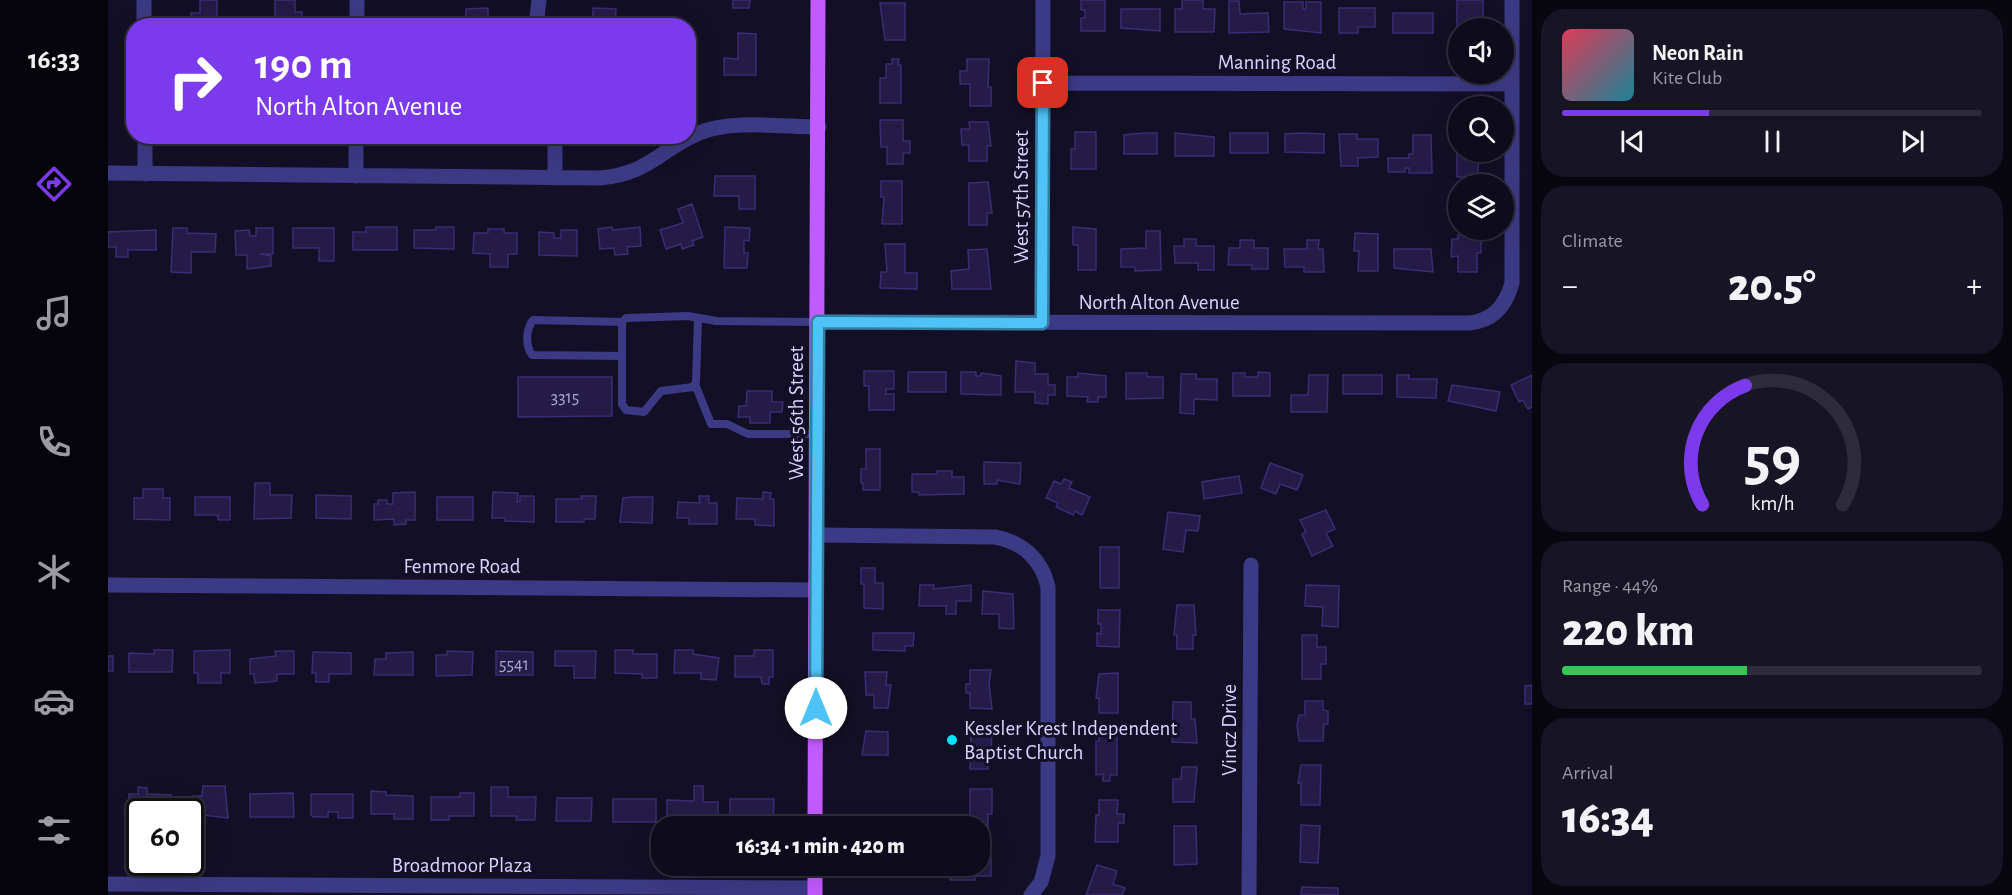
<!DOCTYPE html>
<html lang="en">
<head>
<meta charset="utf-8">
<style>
	:root { --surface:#0e0b1c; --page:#171425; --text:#f1f3f6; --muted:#9b9ba3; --line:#2e2b3b; --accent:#7c3aed }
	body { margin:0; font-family:"Alegreya Sans",sans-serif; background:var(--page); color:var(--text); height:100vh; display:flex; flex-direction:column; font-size:22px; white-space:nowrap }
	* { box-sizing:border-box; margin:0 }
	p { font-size:20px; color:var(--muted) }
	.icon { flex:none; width:33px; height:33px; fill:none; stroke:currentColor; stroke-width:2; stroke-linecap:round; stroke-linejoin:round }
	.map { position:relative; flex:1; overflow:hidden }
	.sheet { display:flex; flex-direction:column; gap:9px; padding:9px; background:#08060f; width:480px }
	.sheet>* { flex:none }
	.hud { position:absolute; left:18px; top:18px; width:570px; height:126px; border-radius:24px; box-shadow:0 6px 24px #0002,0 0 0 2px var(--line); background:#7c3aed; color:#fff; overflow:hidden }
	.tools { position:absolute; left:1340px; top:18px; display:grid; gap:12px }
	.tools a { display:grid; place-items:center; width:66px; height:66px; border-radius:50%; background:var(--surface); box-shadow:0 6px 24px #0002,0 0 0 2px var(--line); font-size:30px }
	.speed { position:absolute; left:18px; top:798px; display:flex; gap:12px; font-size:30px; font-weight:700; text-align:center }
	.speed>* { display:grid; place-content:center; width:78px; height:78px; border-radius:50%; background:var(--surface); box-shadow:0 6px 24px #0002,0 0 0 2px var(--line); line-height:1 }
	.speed .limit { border:3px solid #111; border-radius:9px; background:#fff; color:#111 }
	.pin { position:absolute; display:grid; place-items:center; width:51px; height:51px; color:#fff; margin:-26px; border-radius:12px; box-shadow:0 3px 9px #0006 }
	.me { position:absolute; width:66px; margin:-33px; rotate:0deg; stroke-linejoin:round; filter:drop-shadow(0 0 4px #0008) }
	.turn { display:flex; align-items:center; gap:21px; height:126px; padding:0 30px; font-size:27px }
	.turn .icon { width:78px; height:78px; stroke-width:2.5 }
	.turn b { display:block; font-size:42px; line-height:51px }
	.big { font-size:45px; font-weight:800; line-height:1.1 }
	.sheet .tile { flex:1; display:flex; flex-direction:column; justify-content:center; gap:9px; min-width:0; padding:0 21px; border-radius:24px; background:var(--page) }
	.sheet .dial { align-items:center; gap:0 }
	.dial svg { height:156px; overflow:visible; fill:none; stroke:var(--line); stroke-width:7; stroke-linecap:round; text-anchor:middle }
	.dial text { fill:var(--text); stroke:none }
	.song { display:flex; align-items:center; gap:18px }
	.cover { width:72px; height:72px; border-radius:9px; background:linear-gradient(135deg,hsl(350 70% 55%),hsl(190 70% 35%)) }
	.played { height:6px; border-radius:3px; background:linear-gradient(90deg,var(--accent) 35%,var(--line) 35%) }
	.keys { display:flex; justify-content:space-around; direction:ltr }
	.heat { display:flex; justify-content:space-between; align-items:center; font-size:33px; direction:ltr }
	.charge { height:9px; border-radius:4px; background:linear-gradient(90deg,#34c759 44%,var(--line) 0) }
	.trip { position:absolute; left:543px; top:816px; width:339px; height:60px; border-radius:24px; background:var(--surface); box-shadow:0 6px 24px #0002,0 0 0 2px var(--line); font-weight:800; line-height:60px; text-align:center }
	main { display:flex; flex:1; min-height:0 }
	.menu { display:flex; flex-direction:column; width:108px; justify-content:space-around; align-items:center; background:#06040b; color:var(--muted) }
	.menu .icon { width:42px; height:42px }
	.menu .on { color:var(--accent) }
	.menu b { font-size:27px; color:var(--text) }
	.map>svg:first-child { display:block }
	.building { fill:#241b47; stroke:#3b2d73; stroke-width:1.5 }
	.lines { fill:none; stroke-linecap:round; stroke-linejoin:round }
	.lane { stroke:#3d3a85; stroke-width:8 }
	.street { stroke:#3d3a85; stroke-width:15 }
	.primary { stroke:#c25bff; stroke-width:15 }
	.route-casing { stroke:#337fa1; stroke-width:15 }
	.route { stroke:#4fc3f7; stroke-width:10 }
	.poi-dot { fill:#00e5ff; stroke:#130f26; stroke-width:2 }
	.labels { text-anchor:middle; stroke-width:6; stroke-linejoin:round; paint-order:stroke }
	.number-label { font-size:18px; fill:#aca6d1 }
	.street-label { font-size:21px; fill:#d9d4ff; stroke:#130f26 }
	.poi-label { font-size:21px; fill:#d9d4ff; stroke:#130f26; text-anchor:start }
</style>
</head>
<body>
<main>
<nav class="menu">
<b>16:33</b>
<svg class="icon on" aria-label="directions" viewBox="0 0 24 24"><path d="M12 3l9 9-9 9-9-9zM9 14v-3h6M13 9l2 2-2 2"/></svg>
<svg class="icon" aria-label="music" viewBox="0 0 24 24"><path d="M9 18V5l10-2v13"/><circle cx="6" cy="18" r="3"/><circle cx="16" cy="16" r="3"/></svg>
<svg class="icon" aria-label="phone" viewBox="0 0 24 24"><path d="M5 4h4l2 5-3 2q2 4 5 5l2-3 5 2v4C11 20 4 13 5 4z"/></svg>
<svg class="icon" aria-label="climate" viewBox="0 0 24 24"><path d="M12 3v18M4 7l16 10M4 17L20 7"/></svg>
<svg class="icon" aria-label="car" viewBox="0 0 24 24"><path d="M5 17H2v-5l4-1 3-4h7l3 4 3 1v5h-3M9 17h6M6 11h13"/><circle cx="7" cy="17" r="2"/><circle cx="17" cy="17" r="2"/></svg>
<svg class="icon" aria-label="filters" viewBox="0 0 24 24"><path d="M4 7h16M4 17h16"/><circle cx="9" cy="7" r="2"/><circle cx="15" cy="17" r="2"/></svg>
</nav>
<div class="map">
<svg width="1424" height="895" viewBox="0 0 1424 895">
	<rect width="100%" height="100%" fill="#130f26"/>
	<path class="building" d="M92 0H109V26H83V13H92Z
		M167 0H187V12H194V26H171V17H167Z
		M625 0H642L641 8H625Z
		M973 0H997V31H973V18H977V10H973Z
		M1074 0H1095V9H1107L1106 32H1067V9H1074Z
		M1349 0H1375V17L1371 18V28H1350L1349 34Z
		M1121 1H1131L1132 14 1160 13 1161 32 1121 33Z
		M1176 2H1195V9H1198V2H1213V33L1176 29Z
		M772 3H797V40H777Z
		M380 8V26H352V23H358V9Z
		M485 8 508 9 507 26H485Z
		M1231 8H1267V27H1250V33H1231Z
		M1013 9H1052V31L1013 28Z
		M1285 13H1325V33H1285Z
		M297 19H317V26H297Z
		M630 33 648 34V75H616V58L630 59Z
		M784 59H791L790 65H793V103H772V78H778V64H784Z
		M859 59H881L880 87H883V106H862V84H852V71H859Z
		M772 120H795V141H802V153H795V164H779V147H773Z
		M861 122H880L883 146H879V161H861V145H854L853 129H862Z
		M967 132H988V169H963V149H967Z
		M1036 133H1049V154H1016V135Z
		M1067 133 1106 137V156H1067Z
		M1122 133H1160V153H1122Z
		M1194 133 1216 134V153L1177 152V134Z
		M1231 134H1249V139H1270V157L1250 158V166H1233Z
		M1305 135H1323L1324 173H1301V168H1297V172H1280V158H1301V154H1305Z
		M1349 135 1350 152H1372L1369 177H1349Z
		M82 136H119V142H105V139H96V144H82Z
		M151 136H172L167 138 168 141 152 145Z
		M607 176H647V209H631V196H606Z
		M773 181H794V224H774L776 197H773Z
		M880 182 884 213H879V225H861V183Z
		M584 204 595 237 584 241 586 245 574 249 573 244 558 249 552 230 575 223 570 209Z
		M258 227H289V250H245V232H258Z
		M328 227H346V249L306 248V230H328Z
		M504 227 505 230 532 227 533 246 519 247 520 254 507 255 506 248 492 249 490 229Z
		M617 227 642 228 641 241 636 240V253H640L639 268H616Z
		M965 227 988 229V270H970V245H965Z
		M65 228H79V233L108 234 107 252H83V273L63 272Z
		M148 228H165V254H152L163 256V266L139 269V255H128L127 231 141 230 142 236H148Z
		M185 228H226V261H211V248H185Z
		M380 229H396V233H409V254H400V267H382V254L365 253 366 233H380Z
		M48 230V250H20V257H8V247H0V232Z
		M453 230H469V256L431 255V232L446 233V238H453Z
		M1038 231H1052L1053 270 1027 271V267H1013V249L1038 248Z
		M1247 233 1270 234V271H1250L1251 251H1246Z
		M1350 235H1373V253H1369V272H1350V256L1343 257 1344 239H1350Z
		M1076 239H1088V246H1106V270H1090V263H1067L1066 246H1076Z
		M1132 240H1146V248H1160V269H1144V265H1120L1121 248H1132Z
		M1199 240H1211L1210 249H1215L1216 272H1196V267H1177L1176 249H1199Z
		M777 244H797V273H809V289L772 288 773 272H779Z
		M879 249 883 289H844L843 271 861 269 860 250Z
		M1286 249H1323L1325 272 1286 268Z
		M908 361 927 363V374H940V385H947V395H940V404L927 403V392H907Z
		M756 371H786V389H778V394H786V410H761V386H756Z
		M800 372H838V392H800Z
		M853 372H868V376H873V373L893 376V395L853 394Z
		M1150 372 1162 373V396H1125V373H1137V377H1150Z
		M970 373 998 376V397H990V402H979L980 397 959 396V377H970Z
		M1018 373H1039V377H1055V398L1018 399Z
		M1073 374H1088V379H1109V400L1086 399V414L1072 413Z
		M1201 375H1220L1219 412H1183V395H1200Z
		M1235 375H1274V394H1235Z
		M1289 375H1301V379H1329L1328 398 1289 397Z
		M1424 375V407L1420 409 1415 400 1411 402 1403 385Z
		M410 377H504V416L410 417Z
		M1344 385 1392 392 1388 411 1340 401Z
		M639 391H664V402H675L674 412H662V423H642V417H630L631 406H638Z
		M758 449H772V490H755V483H753V469H758Z
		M876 462 913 463 912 484 889 480V484H876Z
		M1162 463 1195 475 1189 490 1172 484 1168 494 1153 488Z
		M829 471H844V477H856V494L811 495V492H804V474H829Z
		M1131 476 1134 493 1096 499 1094 482Z
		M956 479 964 482 961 488 982 497 974 515 967 511 965 515 948 507 950 503 938 498 946 481 953 484Z
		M147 483H162V495H184L183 518 146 519Z
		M35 489H55V498H62V520L26 519V498H35Z
		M307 492V520H298V524L286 525V519L266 520V504H270V500H279V504H285V493Z
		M385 492 410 493 409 502 412 501V496H426V522L397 521V518H384Z
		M655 492 663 493 662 499H666V526L647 525V519H628L629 498 655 499Z
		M208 495 243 496V519L208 518Z
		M473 496H488L487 519H476V522H448V499H474Z
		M591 496H601V503H609V524H581V518H569L570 502 592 503Z
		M87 497H122V520H110V515H87Z
		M329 497H365V520H329Z
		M524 497H545L544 523 512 522 515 498Z
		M1218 510 1227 529 1218 533 1225 546 1204 556 1194 534 1198 532 1192 520Z
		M1060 512 1092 516 1090 531 1078 530 1075 552 1055 549Z
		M992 547H1011V588H992Z
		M753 568H767V583H775V609L756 608V584H753Z
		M812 585H826L825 589 863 585V601H848V614H838V606H811Z
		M1198 585 1231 586 1230 627 1214 626 1215 607 1197 606Z
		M875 591 905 594 906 629 891 628V614H874Z
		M1069 605H1086L1088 635H1085V649H1069V635H1066Z
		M990 610H1012L1011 647 989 646V633L993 634V624H990Z
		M765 633H806L805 646H797V651L765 650Z
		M1194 635H1209V647H1218V664H1213V679H1194Z
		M46 650H65L64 672H21V653L46 654Z
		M122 650V673H113V683H90V673H86V651Z
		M507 650H525V654H549V678H534V674L507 673Z
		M567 650H585V654L611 658 608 680 593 679V673H566Z
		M646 650H665V677H661V684H654L653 677H627V656H646Z
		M167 651H186V674H169V681L147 683 146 674H142V659L168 656Z
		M339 651 365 652 364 675 328 676V655H339Z
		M388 651 425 652V675H388Z
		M447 651H488L487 678H466V666H447Z
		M205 652 243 653V674H221V682H208V673H204Z
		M305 652V675H266L267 659H278V653Z
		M0 656H5V671H0Z
		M862 670H883L881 684 884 709 862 708V693H858V684H862Z
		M757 672H779L778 685H783L780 708H766V695H758Z
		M1010 673V713H991V698H988L991 674Z
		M1424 685V704H1417V686Z
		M1197 701H1215V710L1220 711V724H1216L1215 741H1191L1189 725 1191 715H1197Z
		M1065 702H1083V719H1087L1089 743 1064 742Z
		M863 730H884L883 754H880V769H862Z
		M758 731 780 732V755H754Z
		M991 735H1009V775H1002V781H995V774L988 775V741H991Z
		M1193 765H1213L1212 805H1193V783H1190Z
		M1074 767H1089L1086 802H1065V779H1073Z
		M95 786H117L120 818 85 814V796H94Z
		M586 786H595V802H610V820L559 823V800L586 801Z
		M30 787 39 788V794L63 795 62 812H32V819H20L21 794H30Z
		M383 787H400V797H428L427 820H408L409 816H383Z
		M862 789H884V814H880V830L862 826Z
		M263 791 278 792V795L305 796V819H286V814H263Z
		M185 793 186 817H142V794Z
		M352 793H366V816H341V820H323V797H352Z
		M203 794H245V818H230V812H220V817H206L203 815Z
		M449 798H484L483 821H448Z
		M505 799H548V822H505Z
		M622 799H666L665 824H650V817H640V824H622Z
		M991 800H1010L1009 814H1016V823H1010V842H987L988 815H991Z
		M739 815 780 819V826H739Z
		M1193 825 1212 826 1210 863 1192 862Z
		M1066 826H1088L1089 864 1066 865Z
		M883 857V876H867V880H842V866H872V858Z
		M989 865 1009 871 1005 884 1017 888 1014 895H978Z
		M1194 887 1230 888V895H1193Z"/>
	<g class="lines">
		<path class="lane" d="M590 318 588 382 585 387 553 391 536 412 518 410 514 404V322L518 318 580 316 608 321 709 322
			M514 322 425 320C418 329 417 345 424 355L514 356
			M587 384 603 424H619L640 434H709"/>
		<path class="street" d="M36 26V0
			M249 26V0
			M428 26 431 0
			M935 83 1404 84
			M37 136V174
			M0 173 491 178C541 174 551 150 591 133 623 119 676 127 711 127
			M248 176V136
			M447 178V136
			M709 322 1361 323C1385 321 1398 305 1404 283V0
			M934 323 935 0
			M708 535 887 537C915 542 934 560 940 587V856L933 882 923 895
			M0 585 708 590
			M0 884 707 888
			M1141 895 1143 565"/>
		<path class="primary" d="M707 826 710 0
			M707 895V866"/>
	</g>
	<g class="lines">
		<g class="route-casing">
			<path id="route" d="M708 708 710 322 934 323 935 83"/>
		</g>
		<use href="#route" class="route"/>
	</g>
	<circle class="poi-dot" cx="844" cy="740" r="6"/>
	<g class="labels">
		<g class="number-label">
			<text x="457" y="403">3315</text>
			<text x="406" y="670">5541</text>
		</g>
		<g class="street-label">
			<text x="1169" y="69">Manning Road</text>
			<text transform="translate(913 197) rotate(-90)" y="7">West 57th Street</text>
			<text x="1051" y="309">North Alton Avenue</text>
			<text transform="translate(688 413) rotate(-90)" y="7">West 56th Street</text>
			<text x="354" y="573">Fenmore Road</text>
			<text transform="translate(1121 730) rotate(-90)" y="7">Vincz Drive</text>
			<text x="354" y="872">Broadmoor Plaza</text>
		</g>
		<g class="poi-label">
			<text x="856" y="735">Kessler Krest Independent<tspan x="856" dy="24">Baptist Church</tspan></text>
		</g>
	</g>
</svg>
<div class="tools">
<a><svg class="icon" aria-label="sound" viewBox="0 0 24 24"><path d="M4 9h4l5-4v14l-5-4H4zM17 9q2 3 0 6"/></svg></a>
<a><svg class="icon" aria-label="search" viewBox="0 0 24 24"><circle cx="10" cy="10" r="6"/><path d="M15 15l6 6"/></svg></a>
<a><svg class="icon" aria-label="layers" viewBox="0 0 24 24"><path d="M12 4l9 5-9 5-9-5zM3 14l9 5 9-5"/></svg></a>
</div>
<div class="speed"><div class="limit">60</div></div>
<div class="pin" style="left:935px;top:83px;background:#d93025"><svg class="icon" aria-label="arrive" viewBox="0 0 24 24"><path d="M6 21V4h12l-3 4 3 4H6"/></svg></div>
<svg class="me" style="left:708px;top:708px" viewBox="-20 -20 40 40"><circle r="19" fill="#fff"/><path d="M0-13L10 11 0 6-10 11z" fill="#4fc3f7"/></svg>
<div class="trip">16:34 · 1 min · 420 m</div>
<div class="hud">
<div class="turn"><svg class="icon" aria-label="right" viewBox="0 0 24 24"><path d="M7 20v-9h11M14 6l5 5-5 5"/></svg><div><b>190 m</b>North Alton Avenue</div></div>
</div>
</div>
<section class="sheet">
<div class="tile">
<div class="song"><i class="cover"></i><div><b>Neon Rain</b><p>Kite Club</p></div></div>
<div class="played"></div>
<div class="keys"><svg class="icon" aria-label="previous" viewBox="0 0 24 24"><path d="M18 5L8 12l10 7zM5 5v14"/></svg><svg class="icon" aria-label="pause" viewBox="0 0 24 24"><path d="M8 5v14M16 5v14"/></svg><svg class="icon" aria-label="next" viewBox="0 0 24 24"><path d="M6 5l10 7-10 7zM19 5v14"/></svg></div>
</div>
<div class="tile"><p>Climate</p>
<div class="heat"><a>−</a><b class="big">20.5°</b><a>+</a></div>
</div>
<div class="tile dial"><svg viewBox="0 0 100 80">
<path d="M14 69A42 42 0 1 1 86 69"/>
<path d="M14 69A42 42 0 0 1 36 8" stroke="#7c3aed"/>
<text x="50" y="56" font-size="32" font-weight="700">59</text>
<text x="50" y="72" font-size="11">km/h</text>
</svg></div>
<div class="tile"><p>Range · 44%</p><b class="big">220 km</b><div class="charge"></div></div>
<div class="tile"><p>Arrival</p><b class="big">16:34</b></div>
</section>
</main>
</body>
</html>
